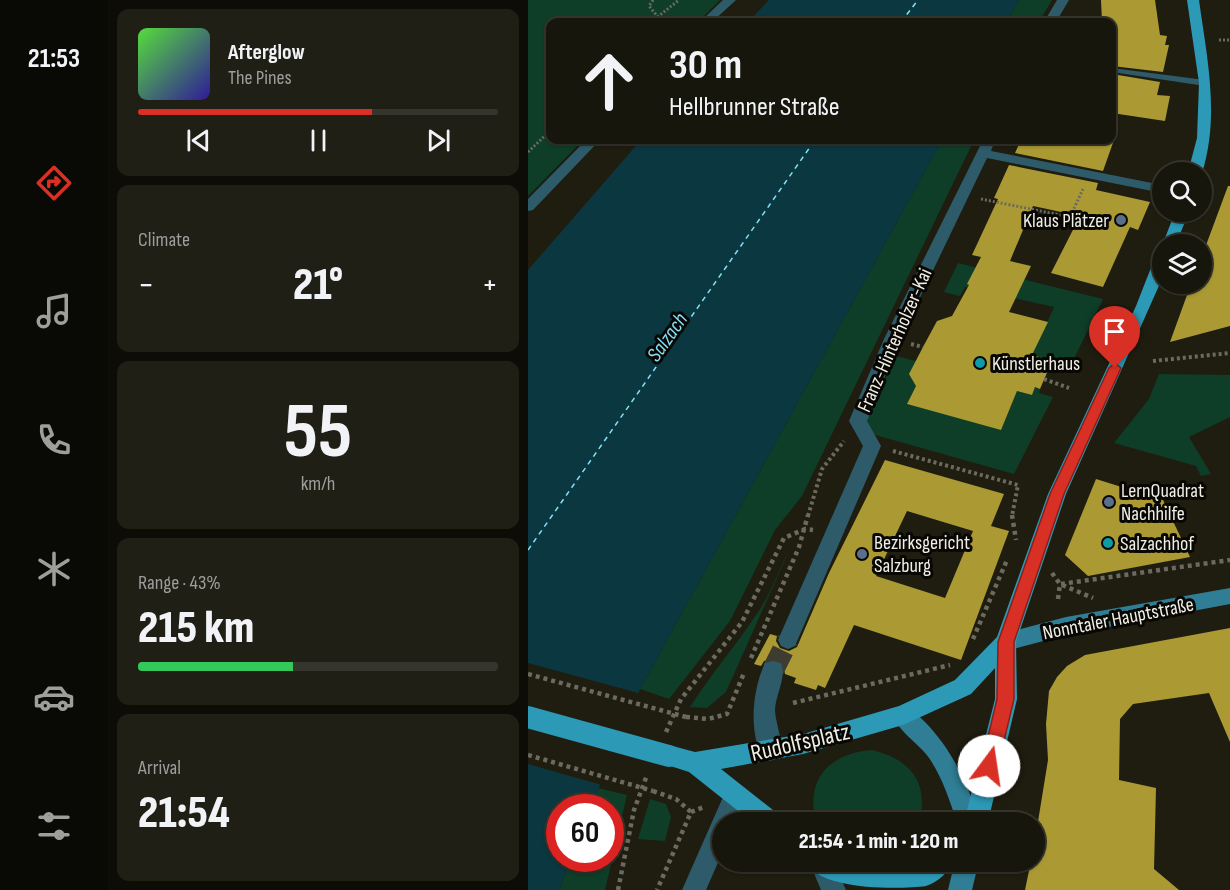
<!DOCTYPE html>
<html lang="en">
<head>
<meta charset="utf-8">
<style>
	:root { --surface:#17160c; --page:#201f15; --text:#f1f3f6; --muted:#9e9f9d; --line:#36352d; --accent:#d93025 }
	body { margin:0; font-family:"Sofia Sans Condensed",sans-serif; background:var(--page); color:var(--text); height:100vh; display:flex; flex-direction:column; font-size:22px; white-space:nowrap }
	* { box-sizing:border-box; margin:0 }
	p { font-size:20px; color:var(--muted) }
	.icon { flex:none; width:33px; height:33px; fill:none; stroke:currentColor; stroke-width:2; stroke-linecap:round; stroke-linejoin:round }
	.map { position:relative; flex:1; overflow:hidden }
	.drawer { display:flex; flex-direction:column; gap:9px; padding:9px; background:#0d0c07; width:420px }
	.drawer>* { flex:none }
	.hud { position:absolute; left:18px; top:18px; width:570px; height:126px; border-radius:12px; box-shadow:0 2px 4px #0004,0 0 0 2px var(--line); background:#17160c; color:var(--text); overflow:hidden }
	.buttons { position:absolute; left:624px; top:162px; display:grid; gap:12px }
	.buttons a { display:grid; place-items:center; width:60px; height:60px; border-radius:50%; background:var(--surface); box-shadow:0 2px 4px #0004,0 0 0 2px var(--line); font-size:30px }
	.speed { position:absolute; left:18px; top:794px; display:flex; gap:12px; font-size:30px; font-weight:700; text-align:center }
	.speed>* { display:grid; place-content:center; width:78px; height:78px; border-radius:50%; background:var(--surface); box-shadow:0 2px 4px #0004,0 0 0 2px var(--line); line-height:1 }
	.speed .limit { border:9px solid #d22; background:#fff; color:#111 }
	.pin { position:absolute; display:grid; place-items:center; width:51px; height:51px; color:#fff; margin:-62px -26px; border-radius:50% 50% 50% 0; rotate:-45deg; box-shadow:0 0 6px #0007 }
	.pin .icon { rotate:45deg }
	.me { position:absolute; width:66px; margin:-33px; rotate:14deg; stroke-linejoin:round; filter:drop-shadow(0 0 4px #0008) }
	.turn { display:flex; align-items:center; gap:21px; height:126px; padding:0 24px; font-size:27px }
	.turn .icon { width:78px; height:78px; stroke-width:2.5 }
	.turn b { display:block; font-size:42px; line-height:51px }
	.big { font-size:45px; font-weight:800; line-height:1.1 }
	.drawer .card { flex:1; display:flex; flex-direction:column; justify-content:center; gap:9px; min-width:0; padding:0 21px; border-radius:12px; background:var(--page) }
	.drawer .dial { align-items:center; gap:0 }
	.dial b { font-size:78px; line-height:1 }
	.song { display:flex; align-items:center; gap:18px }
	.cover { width:72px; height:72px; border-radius:9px; background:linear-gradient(135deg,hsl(110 70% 55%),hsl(250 70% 35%)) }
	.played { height:6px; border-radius:3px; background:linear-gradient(90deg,var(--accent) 65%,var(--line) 65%) }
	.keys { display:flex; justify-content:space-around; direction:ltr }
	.heat { display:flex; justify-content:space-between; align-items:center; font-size:33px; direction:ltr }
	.charge { height:9px; border-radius:4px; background:linear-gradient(90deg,#34c759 43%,var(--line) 0) }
	.trip { position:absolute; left:184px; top:812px; width:333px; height:60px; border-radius:30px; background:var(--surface); box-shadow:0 2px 4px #0004,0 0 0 2px var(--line); font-weight:800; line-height:60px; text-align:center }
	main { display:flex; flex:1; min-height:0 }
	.menu { display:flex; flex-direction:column; width:108px; justify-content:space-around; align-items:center; background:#090905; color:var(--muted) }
	.menu .icon { width:42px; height:42px }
	.menu .on { color:var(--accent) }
	.menu b { font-size:27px; color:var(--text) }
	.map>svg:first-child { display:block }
	.green { fill:#0e3d28 }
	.water { fill:#0b3740 }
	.pier { fill:#1f1d10 }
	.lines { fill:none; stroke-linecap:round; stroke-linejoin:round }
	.ferry { stroke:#87e0f6; stroke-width:1.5; stroke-dasharray:5 4.5; stroke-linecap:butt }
	.building { fill:#ab9a33; fill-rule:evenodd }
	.street-tunnel { stroke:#3e3c30; stroke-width:22; stroke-dasharray:22 10; stroke-linecap:butt }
	.path-far2 { stroke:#6c6a5f; stroke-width:3; stroke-dasharray:2 2; stroke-linecap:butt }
	.path-far1 { stroke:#6c6a5f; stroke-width:4; stroke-dasharray:3 3; stroke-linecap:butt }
	.path { stroke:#6c6a5f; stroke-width:4.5; stroke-dasharray:4 4; stroke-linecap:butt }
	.lane { fill:#2e5b69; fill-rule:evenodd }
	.street { fill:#2e5b69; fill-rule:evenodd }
	.secondary { fill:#2f7e95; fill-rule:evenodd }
	.primary { fill:#2c99b6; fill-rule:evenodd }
	.path-bridge { stroke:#6c6a5f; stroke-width:4.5; stroke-dasharray:4 4; stroke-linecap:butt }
	.primary-bridge { stroke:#2c99b6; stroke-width:22 }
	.route { fill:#d93025; stroke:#8d1f18; stroke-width:1.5 }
	.service-dot { fill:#5c6f8a; stroke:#080704; stroke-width:2 }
	.culture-dot { fill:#0f9aa8; stroke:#080704; stroke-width:2 }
	.labels { text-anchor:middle; stroke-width:6; stroke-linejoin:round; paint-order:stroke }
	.poi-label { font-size:20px; fill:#f0efe6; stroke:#080704; text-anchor:start }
	.street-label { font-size:20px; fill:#f0efe6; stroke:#080704 }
	.water-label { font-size:21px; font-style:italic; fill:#87e0f6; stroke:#080704 }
	.near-street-label { font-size:24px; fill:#f0efe6; stroke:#080704 }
</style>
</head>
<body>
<main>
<nav class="menu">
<b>21:53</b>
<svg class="icon on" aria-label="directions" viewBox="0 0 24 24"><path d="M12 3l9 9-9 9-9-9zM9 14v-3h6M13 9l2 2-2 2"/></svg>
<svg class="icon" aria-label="music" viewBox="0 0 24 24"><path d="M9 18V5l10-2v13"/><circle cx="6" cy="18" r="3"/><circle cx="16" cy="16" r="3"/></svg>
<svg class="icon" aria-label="phone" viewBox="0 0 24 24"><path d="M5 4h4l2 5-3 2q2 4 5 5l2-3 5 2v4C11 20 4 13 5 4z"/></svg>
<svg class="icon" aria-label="climate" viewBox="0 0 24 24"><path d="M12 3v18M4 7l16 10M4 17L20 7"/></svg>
<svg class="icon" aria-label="car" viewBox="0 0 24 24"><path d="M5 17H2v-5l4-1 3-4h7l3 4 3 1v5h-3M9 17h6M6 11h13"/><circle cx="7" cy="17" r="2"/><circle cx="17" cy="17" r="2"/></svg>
<svg class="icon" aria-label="filters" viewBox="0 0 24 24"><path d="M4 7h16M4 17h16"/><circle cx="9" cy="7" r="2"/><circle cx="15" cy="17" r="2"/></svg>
</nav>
<section class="drawer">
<div class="card">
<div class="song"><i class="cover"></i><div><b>Afterglow</b><p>The Pines</p></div></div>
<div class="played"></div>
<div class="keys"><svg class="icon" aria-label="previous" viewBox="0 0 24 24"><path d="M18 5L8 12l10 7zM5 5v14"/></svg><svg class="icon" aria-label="pause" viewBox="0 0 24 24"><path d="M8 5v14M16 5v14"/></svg><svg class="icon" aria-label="next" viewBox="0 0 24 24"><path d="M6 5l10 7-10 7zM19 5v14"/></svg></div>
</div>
<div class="card"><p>Climate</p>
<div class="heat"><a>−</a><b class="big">21°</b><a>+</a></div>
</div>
<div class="card dial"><b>55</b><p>km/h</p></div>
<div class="card"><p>Range · 43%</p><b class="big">215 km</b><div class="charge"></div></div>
<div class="card"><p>Arrival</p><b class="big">21:54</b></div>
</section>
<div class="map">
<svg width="702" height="890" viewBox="0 0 702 890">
	<rect width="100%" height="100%" fill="#1f1d10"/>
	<path class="green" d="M0 0H192L170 22H22V140H55L0 196Z
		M491 0H524L511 22H478Z
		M414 140H446L274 496 247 530 202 621 141 699 112 689Z
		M430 263 575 299 541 369 522 364 523 361 504 355 526 307 437 287 432 296 416 292Z
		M368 356 388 361V386L379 404 473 429 489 391 504 395 507 387 512 389 511 393 525 397 486 474 333 431Z
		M631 374 702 375V417L661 437 683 474 673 476 668 466 586 443 621 399Z
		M264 544 198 692 179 708 162 707C182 675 207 647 228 615 243 594 252 567 264 544Z
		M343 750C381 758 402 782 391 822H288C277 779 301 754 343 750Z
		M70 788 99 795 77 890H31L43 858H82V807H63Z
		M122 799 138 804 143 817 137 841 110 839Z"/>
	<path class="water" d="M241 0H491L478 22H220Z
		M113 140H414L112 689 63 807H32V858H43L31 890H0V270Z"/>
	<path class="pier" d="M0 663 114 694 74 785 0 764Z"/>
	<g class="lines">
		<path class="ferry" d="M373 22 390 0
			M0 550 287 140"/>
	</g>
	<path class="building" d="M573 0H627L632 35 639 36 637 45H641L635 72 584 66V22H574Z
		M584 74 632 82 629 95 642 96 637 121 584 113Z
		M493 140H586L575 171 487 153Z
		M481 165 570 183 568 190 622 202 610 230 602 227 575 287 523 273 552 216 505 206 482 261 503 266 481 312 520 322 504 355 518 359 516 366 521 368 512 389 507 387 504 395 489 391 473 430 379 404 388 386 381 374 395 347 409 321 424 316 441 285 439 284 453 257 444 255 470 199 466 198Z
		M700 186H702V326L642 342 663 284H674V256Z
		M357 460 476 494 463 526 481 531 433 660 326 625 297 688 290 685 288 690 266 683 268 678 257 674 254 661 246 659 236 661 233 666 226 664 242 634 249 636 248 641 252 648 261 651 269 647 301 573ZM379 511 445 531 417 598 348 576Z
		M568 479 635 500 662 557 560 576 537 555Z
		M702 628V742L681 693 605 704 592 719 591 780 628 788 626 869 651 890H497L503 861H507V840L520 760 518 724 521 691 529 677 539 666 557 655Z"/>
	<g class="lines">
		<path class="street-tunnel" d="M245 670 260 640"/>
		<path class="path-far2" d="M125 0 121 6 130 17
			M123 22 151 0
			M691 40H702
			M0 152 22 131
			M453 199 542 217 555 189"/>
		<path class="path-far1" d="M383 344 395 347
			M625 361 702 353
			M516 379 541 388
			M365 451 490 485 484 516
			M280 516 294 469 316 441"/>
		<path class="path" d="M484 515 488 540
			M524 573 532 584 565 598
			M533 584 702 560
			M530 599 532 584
			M445 639 479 560
			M223 658 271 547 280 515
			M265 703 422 665
			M158 717 180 719 199 714 216 673
			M138 732 153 699 214 622 256 538 277 529 285 530
			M125 791 148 799 163 812 129 890
			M163 812 176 807
			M90 890 106 810 119 775"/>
		<path class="lane" d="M584 68 677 80 681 83 677 86 584 72Z"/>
		<path class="street" d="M195 0H208L184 22H172Z
			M529 0H541L528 22H516Z
			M58 140H72L5 210 0 211V199Z
			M455 140H467L463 151 634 185V193L459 158 372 339 339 421 353 446 267 646 260 649 253 646 250 640 335 446 321 421 356 339Z
			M245 661 253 663C259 678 247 695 247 711 248 726 257 743 250 758L242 761 234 758C221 730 224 691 237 663Z
			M207 785 215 788 219 796 207 822H195V851L178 890H154L199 788Z
			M285 861H305L318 890H293L283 866Z"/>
		<path class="secondary" d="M702 588V604L538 635 478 651 471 648 468 642 471 636 478 633 538 617Z
			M375 705C384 709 390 715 397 722 426 752 438 783 453 822H429C421 799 413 773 398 754 387 741 371 731 364 715L367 708Z
			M427 861H451L444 890H420Z"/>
		<path class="primary" d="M659 0H671C679 58 692 116 674 173L660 172 669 138 671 83Z
			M647 212H661L648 244 634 246Z
			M634 255V279L538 494 488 642 489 699 460 822H436L467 699V668L443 694 375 725 275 754 193 769 250 814 254 822H224L161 772 133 763 130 756 133 749 141 745 167 752 275 734 371 706 427 680 469 637 520 494 608 306 626 260Z
			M276 861H315L338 869 394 861H425C421 872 410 882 398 886 369 890 290 890 276 861Z"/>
		<path class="path-bridge" d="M0 674 158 717
			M0 755 125 791"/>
		<path class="primary-bridge" d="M0 717 141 756"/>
	</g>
	<path class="route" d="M587 363 593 368 536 494 486 642V699L470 766 467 772 461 774 455 772 453 766 469 699 470 642 522 494 581 368Z"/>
	<g class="service-dot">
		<circle cx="593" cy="220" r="6"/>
		<circle cx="581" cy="502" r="6"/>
		<circle cx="334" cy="554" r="6"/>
	</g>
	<g class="culture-dot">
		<circle cx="452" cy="363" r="6"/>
		<circle cx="580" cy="543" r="6"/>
	</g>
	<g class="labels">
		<g class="poi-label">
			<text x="581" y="227" text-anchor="end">Klaus Plätzer</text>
			<text x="464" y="370">Künstlerhaus</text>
			<text x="593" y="497">LernQuadrat<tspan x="593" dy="23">Nachhilfe</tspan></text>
			<text x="346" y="549">Bezirksgericht<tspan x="346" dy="23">Salzburg</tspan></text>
			<text x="592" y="550">Salzachhof</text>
		</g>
		<g class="street-label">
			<text transform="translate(366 340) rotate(-66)" y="7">Franz-Hinterholzer-Kai</text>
			<text transform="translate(590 618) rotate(-11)" y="7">Nonntaler Hauptstraße</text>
		</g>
		<g class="water-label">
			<text transform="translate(139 337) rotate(-55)" y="7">Salzach</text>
		</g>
		<g class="near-street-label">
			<text transform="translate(272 742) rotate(-13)" y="8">Rudolfsplatz</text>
		</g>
	</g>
</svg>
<div class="buttons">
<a><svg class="icon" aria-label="search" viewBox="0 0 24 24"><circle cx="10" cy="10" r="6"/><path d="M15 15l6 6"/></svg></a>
<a><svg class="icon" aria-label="layers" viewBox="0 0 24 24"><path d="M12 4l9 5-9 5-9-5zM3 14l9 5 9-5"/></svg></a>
</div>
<div class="speed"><div class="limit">60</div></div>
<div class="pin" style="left:587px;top:368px;background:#d93025"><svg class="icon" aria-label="arrive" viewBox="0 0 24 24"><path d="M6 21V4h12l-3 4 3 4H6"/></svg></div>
<svg class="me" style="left:461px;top:766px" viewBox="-20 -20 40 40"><circle r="19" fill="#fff"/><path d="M0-13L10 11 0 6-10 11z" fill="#d93025"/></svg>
<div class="trip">21:54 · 1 min · 120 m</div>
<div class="hud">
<div class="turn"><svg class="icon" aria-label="ahead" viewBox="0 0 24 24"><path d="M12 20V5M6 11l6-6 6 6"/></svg><div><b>30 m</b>Hellbrunner Straße</div></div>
</div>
</div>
</main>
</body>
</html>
